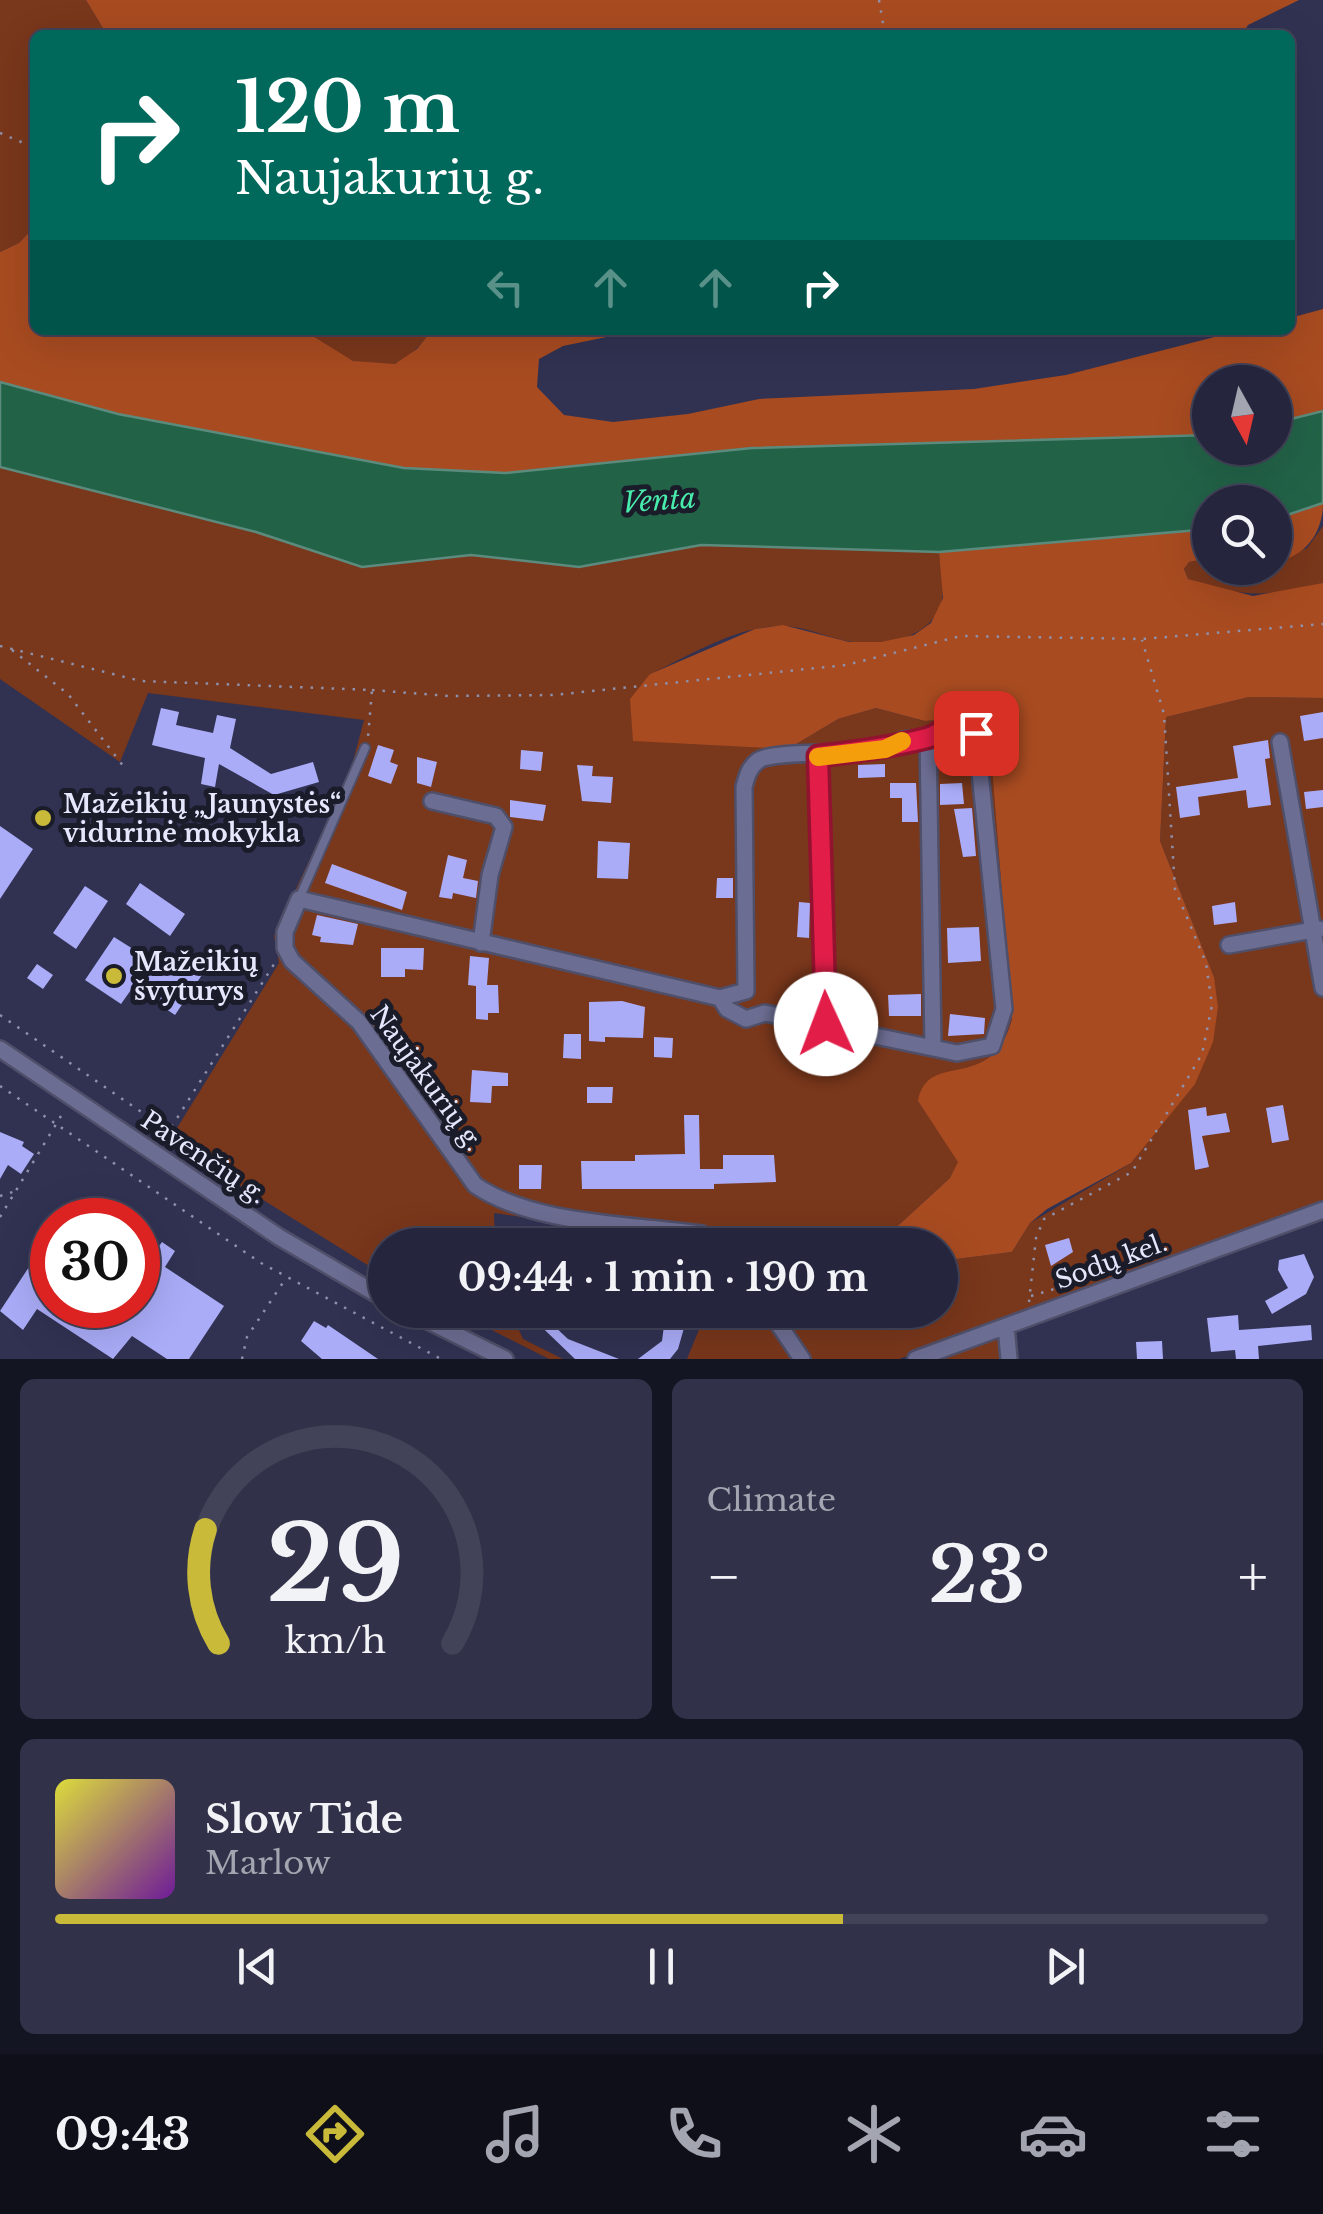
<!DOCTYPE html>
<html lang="en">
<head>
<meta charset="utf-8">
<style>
	:root { --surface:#25263e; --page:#313249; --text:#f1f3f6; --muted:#a3a5b0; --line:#424358; --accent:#c9ba3a }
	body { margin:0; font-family:"Libre Baskerville",serif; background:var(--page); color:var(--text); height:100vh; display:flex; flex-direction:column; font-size:38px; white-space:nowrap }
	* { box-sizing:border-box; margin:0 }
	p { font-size:32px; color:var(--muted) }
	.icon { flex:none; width:55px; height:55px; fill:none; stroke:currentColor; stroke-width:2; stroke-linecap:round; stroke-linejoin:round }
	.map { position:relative; height:1359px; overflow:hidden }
	.panel { display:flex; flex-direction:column; gap:20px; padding:20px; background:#141522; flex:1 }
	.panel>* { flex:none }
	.guide { position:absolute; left:30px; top:30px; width:1265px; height:305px; border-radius:15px; box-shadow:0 10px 40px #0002,0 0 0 2px var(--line); background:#00695c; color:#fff; overflow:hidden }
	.needle { width:65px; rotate:172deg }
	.buttons { position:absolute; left:1192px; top:365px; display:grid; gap:20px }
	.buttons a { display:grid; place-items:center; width:100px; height:100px; border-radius:50%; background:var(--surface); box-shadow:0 10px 40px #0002,0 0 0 2px var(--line); font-size:50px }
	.speed { position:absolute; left:30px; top:1198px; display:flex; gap:20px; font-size:50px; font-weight:700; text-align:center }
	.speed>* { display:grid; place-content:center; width:130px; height:130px; border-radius:50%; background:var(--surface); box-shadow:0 10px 40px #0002,0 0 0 2px var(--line); line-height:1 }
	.speed .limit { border:15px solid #d22; background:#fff; color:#111 }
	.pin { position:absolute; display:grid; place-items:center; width:85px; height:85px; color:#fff; margin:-42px; border-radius:20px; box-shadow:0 5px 15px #0006 }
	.me { position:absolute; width:110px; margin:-55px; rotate:358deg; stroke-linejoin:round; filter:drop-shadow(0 0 8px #0008) }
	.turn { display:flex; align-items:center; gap:35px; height:210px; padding:0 40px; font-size:45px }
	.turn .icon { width:130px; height:130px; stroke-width:2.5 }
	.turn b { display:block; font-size:70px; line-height:85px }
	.lanes { display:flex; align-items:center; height:95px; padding:0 40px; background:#0003; justify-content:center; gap:50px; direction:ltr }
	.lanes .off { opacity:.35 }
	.big { font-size:75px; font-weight:700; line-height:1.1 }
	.panel .tile { flex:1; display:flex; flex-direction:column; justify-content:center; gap:15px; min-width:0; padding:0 35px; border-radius:15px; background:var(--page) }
	.panel .dial { align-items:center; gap:0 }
	.dial svg { height:260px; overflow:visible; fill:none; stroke:var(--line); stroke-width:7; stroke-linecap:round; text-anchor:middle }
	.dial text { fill:var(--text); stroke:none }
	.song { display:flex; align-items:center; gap:30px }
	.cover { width:120px; height:120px; border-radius:15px; background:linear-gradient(135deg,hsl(60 70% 55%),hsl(280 70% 35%)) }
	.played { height:10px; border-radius:5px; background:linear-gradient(90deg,var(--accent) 65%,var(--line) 65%) }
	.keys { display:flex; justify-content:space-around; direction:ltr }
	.heat { display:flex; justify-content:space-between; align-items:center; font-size:55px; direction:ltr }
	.panel .tiles { flex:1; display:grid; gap:20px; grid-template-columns:1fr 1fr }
	.tile:last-child { grid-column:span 2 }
	.trip { position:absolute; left:368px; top:1228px; width:590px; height:100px; border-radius:50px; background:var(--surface); box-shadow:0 10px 40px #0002,0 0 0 2px var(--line); font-weight:700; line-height:100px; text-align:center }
	.tab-bar { display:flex; height:160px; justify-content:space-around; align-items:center; background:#0f0f19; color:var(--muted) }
	.tab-bar .icon { width:70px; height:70px }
	.tab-bar .current { color:var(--accent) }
	.tab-bar b { font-size:45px; color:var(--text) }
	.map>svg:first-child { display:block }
	.green { fill:#79371b }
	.forest { fill:#a84b21 }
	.water { fill:#226348; stroke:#5c8b7e; stroke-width:2.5 }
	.building { fill:#aaacf8 }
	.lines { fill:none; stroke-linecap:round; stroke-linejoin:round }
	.lane-casing { stroke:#4f4f6a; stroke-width:12 }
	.street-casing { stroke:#4f4f6a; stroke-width:20 }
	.path { stroke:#8f90aa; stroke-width:2.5; stroke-dasharray:2.5 8; stroke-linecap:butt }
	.lane { stroke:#6c6d92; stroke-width:8 }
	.street { stroke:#6c6d92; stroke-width:15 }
	.route-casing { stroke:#92132f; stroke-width:25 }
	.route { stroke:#e11d48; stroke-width:18 }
	.slow { stroke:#f59e0b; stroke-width:18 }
	.poi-dot { fill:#c9ba3a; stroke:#1b1c2a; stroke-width:4 }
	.labels { text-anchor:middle; stroke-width:10; stroke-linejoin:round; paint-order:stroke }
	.poi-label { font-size:25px; font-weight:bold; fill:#e5e7fc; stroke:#1b1c2a; text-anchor:start }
	.street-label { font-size:25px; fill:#e5e7fc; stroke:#1b1c2a }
	.water-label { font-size:28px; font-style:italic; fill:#48edac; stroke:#1b1c2a }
</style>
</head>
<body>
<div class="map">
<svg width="1323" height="1359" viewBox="0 0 1323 1359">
	<rect width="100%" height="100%" fill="#313252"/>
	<path class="green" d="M0 0H86L107 35H35V226L19 243 0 252Z
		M303 330H432C422 342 412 357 397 363 369 374 322 351 303 330Z
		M0 467 256 532 362 567 471 555 579 567 701 545 939 552C940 566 945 585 942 599 934 639 882 648 847 641 825 637 802 625 780 626 734 627 691 655 650 674L714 742 788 749 838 719 876 708 925 721 979 717 989 730 1012 1018C999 1066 958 1077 918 1101L959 1162 950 1178 877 1245H658L660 1237 494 1213 495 1245H385V1276L169 1141 279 963 274 936 350 773 364 720 148 693 120 762 0 679Z
		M1323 526V583C1268 597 1242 598 1188 579L1184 569 1189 562 1210 558V568H1275V562L1307 548Z
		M1249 697 1323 698V1205L899 1359H808L775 1310H940V1261L1012 1252 1030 1223 1131 1163 1159 1126 1214 977 1160 841 1166 717Z
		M452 1310H510L523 1339 563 1359H549Z
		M707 1310H758L794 1359H687Z
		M999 1337 1001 1359H941Z"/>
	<path class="forest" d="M86 0H1299L1248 25 1242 35H107Z
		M35 226V330H303L353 361 395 364 417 349 432 330H640L563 346 539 359 537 387 564 415 613 422 688 414 759 399 974 389 1066 375 1242 330H1290V318L1323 309V411L1275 423V382H1210V435L752 448 506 473 404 468 118 414 0 382V252L19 243Z
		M1323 503C1323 532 1306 557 1275 562V519Z
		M1210 529V558L1189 562 1184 569 1188 579 1253 596 1323 583V698L1249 697 1166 717 1160 841 1214 977 1218 1007 1213 1042 1195 1084 1131 1163 1047 1209 1030 1223 1012 1252 940 1261V1245H877L950 1178 958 1162 918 1101C928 1048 991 1096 1012 1019L989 730 979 717 925 721 876 708 838 719 788 749 633 741 630 699 650 674 755 629 783 625 849 642H881L914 635 931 623 943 598 939 552Z"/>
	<path class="water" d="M0 382 118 414 404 468 506 473 752 448 1210 435V448H1275V423L1323 411V503L1275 519V502H1210V529L939 552 701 545 579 567 471 555 362 567 256 532 0 467Z"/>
	<path class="building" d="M161 708 179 712 176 725 213 733 217 715 236 719 230 748 271 774 313 762 319 782 274 795 219 764 215 787 201 784 205 758 152 745Z
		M1323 712V738L1304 741 1300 716Z
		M1268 740 1270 758 1265 759 1271 805 1248 808 1246 790 1198 797 1200 815 1180 818 1176 787 1238 778 1233 746Z
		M378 745 394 750 390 762 398 765 391 784 368 776Z
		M521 750 543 752 541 771 520 769Z
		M417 757 437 762 431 787 417 783Z
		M885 764V777L858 778V765Z
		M577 765 593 766 592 776 613 777 611 803 582 801Z
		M890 783H916L918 822H902V798H890Z
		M962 783 964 804 940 805V784Z
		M1323 790V807L1306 809 1304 792Z
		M510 800 546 805 543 821 510 817Z
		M972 808 976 856 963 857 954 809Z
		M0 826 33 849 0 899Z
		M598 841 630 843 628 879 597 878Z
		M448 855 467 860 463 878 478 881 476 898 453 893 452 899 439 897Z
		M332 864 407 892 402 910 325 883Z
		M717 878H733V898H716Z
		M140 883 185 914 170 936 126 904Z
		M85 886 108 901 76 949 53 933Z
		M799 902 810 903 809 938 797 937Z
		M1235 902 1237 922 1214 925 1212 906Z
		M317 915 358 924 353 945 320 942 321 937 312 935Z
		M979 927 981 961 948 963 947 928Z
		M114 937 168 971 183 949 208 966 175 1015 133 987 121 1004 85 980Z
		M381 948H424L423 970 405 969V977H381Z
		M470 956 489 958 487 985H498L499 1013H488V1020L476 1019V986L468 985Z
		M37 964 53 975 43 989 27 978Z
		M921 994V1016H889L888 995Z
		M622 1001 645 1007 643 1038 605 1037V1042L589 1041V1002Z
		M950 1014 985 1018 984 1034 948 1036Z
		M564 1034H581V1059L563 1058Z
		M654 1037 673 1038 672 1058 654 1057Z
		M472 1070 508 1073V1086H492L491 1103 470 1102Z
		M587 1087H613L612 1103H587Z
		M1283 1105 1289 1140 1272 1143 1266 1108Z
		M1206 1107 1207 1116 1226 1113 1230 1132 1202 1136 1209 1167 1195 1170 1188 1110Z
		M684 1115H699L700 1169H723V1155H774L776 1182 714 1184V1189H582L581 1161H635V1155L685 1154Z
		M0 1132 24 1142 22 1146 34 1154 21 1174 8 1165 0 1179Z
		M519 1165H542L541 1189H519Z
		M508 1231 550 1238 549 1245H509Z
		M565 1231 608 1239 607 1245H562Z
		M52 1232V1273L41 1290 52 1298V1305H64L97 1326 111 1305H138V1257L147 1263 162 1242 175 1251 165 1267 224 1306 189 1359H167L132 1336 113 1359 37 1309 23 1330 0 1311Z
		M1069 1238 1073 1252 1051 1266 1045 1245Z
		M1304 1254 1314 1277 1306 1294 1272 1314 1265 1301 1288 1288 1278 1270 1279 1260Z
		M524 1310H537L568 1339 619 1359H575Z
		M666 1310H682L684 1328 678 1349 670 1359H638L662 1341Z
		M1238 1315 1239 1330 1311 1325 1312 1340 1258 1346 1259 1359H1236L1235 1350 1211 1352 1207 1318Z
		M314 1321 326 1328 328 1325 378 1359H322L301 1341Z
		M1162 1341 1163 1359H1137L1136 1342Z"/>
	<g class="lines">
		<g class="lane-casing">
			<path id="lane" d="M299 899 365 748"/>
		</g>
		<g class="street-casing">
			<path id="street" d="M928 738 933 1047
				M1280 742 1323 988
				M818 757 826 1024
				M432 801 496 816 504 827 490 875 481 943
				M1229 945 1319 929
				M720 998 727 1009 746 1019 765 1013 957 1053 992 1046 1004 1009 976 733C957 717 947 733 927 738 920 740 911 738 904 740 896 742 890 747 882 749 854 755 776 750 759 760 749 767 747 776 744 787L746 991 720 998 299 899 285 932V948L292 961 359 1022 475 1185C533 1225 632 1224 702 1234L723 1245
				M0 1049 279 1237 385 1299
				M406 1310 505 1359
				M769 1310 802 1359
				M1006 1326 1009 1359
				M916 1359 1323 1210"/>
		</g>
		<path class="path" d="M879 0 885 35
			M0 133 35 148
			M0 646 141 681 372 690 368 737
			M12 650 68 694 124 767
			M372 690 449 696 553 695 846 665 961 636 1142 639 1323 624
			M0 1015 169 1131 276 961
			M0 1086 261 1263 441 1359
			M0 1196 16 1191
			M0 1217 64 1111
			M1031 1296 1081 1281
			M1029 1302 1036 1238 1044 1219 1132 1172 1202 1054 1212 1005 1206 963 1175 889 1164 714 1142 640
			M242 1359 247 1337 286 1278"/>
		<use href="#lane" class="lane"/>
		<use href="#street" class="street"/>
	</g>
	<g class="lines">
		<g class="route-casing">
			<path id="route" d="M826 1024 818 756C855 752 892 747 927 738 936 736 945 727 955 726 965 724 970 728 976 733"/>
		</g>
		<use href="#route" class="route"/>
		<path class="slow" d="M818 757 885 749 902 741"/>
	</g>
	<g class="poi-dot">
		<circle cx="43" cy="818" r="10"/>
		<circle cx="114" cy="976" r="10"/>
	</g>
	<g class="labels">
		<g class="poi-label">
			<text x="63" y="813">Mažeikių „Jaunystės“<tspan x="63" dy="29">vidurinė mokykla</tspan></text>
			<text x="134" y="971">Mažeikių<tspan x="134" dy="29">švyturys</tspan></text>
		</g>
		<g class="street-label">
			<text transform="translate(427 1078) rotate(54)" y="9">Naujakurių g.</text>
			<text transform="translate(204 1157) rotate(34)" y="9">Pavenčių g.</text>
			<text transform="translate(1111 1261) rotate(-20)" y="9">Sodų kel.</text>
		</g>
		<g class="water-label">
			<text transform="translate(659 500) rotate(-4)" y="10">Venta</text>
		</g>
	</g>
</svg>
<div class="buttons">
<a><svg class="needle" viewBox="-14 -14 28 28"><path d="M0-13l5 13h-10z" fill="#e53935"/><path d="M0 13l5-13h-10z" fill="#a3a5b0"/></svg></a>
<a><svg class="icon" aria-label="search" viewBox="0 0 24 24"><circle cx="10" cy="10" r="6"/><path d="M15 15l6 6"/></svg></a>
</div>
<div class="speed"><div class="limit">30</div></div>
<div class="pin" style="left:976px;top:733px;background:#d93025"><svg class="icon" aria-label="arrive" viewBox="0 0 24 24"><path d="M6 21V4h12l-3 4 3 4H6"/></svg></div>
<svg class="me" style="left:826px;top:1024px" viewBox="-20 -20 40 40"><circle r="19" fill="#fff"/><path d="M0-13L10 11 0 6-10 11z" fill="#e11d48"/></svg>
<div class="trip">09:44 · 1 min · 190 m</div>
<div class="guide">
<div class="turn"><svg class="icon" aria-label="right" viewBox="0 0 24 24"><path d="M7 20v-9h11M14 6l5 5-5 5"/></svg><div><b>120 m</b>Naujakurių g.</div></div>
<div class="lanes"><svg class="icon off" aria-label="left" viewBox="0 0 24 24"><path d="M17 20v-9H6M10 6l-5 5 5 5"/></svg><svg class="icon off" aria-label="ahead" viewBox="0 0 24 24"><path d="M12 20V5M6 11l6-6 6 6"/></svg><svg class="icon off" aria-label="ahead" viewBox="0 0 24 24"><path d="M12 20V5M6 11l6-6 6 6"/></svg><svg class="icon" aria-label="right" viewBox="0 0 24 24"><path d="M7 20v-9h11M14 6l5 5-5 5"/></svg></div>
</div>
</div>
<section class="panel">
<div class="tiles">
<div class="tile dial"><svg viewBox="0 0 100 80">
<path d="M14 69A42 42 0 1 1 86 69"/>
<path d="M14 69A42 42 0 0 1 10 34" stroke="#c9ba3a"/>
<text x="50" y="56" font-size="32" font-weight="700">29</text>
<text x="50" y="72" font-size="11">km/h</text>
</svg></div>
<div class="tile"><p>Climate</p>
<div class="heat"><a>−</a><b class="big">23°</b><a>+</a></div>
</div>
<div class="tile">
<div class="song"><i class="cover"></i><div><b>Slow Tide</b><p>Marlow</p></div></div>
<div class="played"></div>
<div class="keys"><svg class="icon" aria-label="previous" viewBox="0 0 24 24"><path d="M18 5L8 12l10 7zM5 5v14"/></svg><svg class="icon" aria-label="pause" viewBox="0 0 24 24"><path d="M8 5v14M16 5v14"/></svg><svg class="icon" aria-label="next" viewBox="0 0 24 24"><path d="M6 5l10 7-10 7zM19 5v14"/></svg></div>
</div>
</div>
</section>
<nav class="tab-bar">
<b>09:43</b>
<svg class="icon current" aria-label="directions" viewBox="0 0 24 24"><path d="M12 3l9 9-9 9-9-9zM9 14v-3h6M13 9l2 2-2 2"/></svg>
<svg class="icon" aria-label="music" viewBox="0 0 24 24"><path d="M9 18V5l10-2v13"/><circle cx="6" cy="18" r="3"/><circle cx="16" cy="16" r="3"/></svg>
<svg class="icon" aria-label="phone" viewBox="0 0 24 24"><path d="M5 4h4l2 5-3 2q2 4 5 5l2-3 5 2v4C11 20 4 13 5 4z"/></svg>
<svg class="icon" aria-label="climate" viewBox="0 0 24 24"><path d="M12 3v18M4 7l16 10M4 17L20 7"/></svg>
<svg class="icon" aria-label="car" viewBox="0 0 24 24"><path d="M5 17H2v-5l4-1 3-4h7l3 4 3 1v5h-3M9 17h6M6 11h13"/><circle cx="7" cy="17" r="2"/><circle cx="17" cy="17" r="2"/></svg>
<svg class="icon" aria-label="filters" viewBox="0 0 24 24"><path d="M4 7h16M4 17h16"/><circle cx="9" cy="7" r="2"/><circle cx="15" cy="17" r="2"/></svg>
</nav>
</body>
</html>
